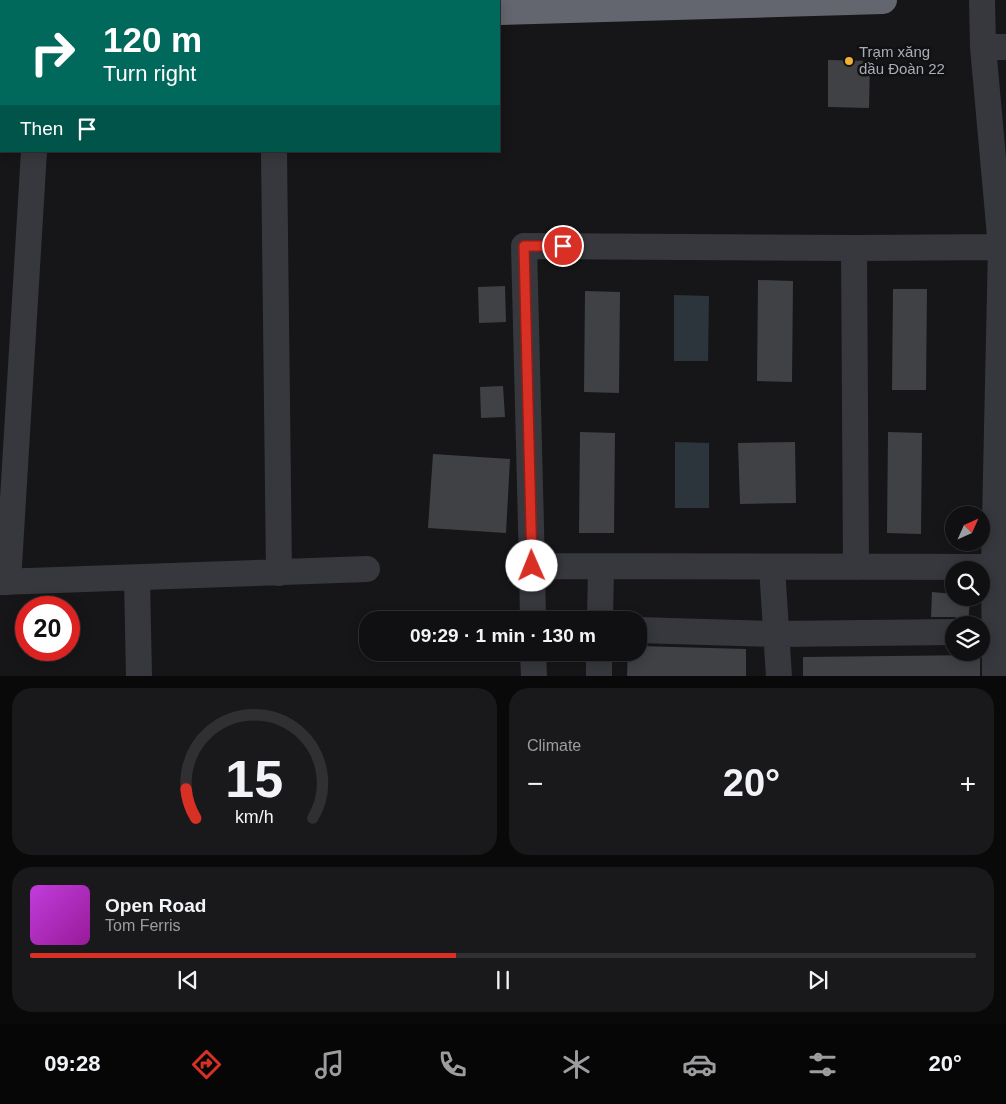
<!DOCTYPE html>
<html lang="en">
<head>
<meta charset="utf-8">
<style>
	:root { --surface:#101012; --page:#19191b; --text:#f1f3f6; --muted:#9c9d9f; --line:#303032; --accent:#d93025 }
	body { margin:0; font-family:Helvetica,sans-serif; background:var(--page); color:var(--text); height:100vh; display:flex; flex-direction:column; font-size:19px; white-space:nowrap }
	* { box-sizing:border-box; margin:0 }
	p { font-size:16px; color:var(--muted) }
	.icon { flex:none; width:28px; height:28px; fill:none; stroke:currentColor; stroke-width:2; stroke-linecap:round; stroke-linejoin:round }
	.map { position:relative; height:676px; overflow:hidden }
	.sheet { display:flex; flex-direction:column; gap:12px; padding:12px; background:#09090a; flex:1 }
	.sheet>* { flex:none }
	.top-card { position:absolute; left:0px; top:0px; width:500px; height:152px; box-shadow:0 2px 12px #0003,0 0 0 1px var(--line); background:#00695c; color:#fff; overflow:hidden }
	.needle { width:32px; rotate:45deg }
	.fabs { position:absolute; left:945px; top:506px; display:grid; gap:10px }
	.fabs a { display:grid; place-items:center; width:45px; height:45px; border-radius:50%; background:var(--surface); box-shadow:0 2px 12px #0003,0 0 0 1px var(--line); font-size:25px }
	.speed { position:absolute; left:15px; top:596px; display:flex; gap:10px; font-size:25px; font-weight:700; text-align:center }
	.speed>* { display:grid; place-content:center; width:65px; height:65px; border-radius:50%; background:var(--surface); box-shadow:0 2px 12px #0003,0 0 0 1px var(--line); line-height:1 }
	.speed .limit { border:8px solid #d22; background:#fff; color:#111 }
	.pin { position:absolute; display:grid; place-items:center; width:42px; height:42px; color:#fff; margin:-21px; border:2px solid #fff; border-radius:50%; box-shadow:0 1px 5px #0007 }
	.me { position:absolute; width:55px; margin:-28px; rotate:359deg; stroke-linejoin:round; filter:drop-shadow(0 0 4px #0008) }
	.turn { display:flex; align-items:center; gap:18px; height:105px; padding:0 20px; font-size:22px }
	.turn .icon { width:65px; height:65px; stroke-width:2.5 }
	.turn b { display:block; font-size:35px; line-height:42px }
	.then { display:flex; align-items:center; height:48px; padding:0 20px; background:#0003; gap:10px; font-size:19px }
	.big { font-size:38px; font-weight:800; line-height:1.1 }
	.sheet .widget { flex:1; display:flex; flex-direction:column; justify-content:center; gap:8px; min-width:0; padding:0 18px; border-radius:20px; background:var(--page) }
	.sheet .dial { align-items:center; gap:0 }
	.dial svg { height:130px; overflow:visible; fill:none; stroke:var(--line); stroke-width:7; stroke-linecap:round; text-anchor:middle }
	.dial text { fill:var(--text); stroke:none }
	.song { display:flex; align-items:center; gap:15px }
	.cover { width:60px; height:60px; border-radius:8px; background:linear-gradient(135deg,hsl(290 70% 55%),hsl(300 70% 35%)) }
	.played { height:5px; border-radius:2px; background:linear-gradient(90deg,var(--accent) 45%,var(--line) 45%) }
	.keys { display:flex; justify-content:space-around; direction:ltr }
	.heat { display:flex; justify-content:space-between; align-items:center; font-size:28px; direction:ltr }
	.sheet .tiles { flex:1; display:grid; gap:12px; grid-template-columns:1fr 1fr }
	.widget:last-child { grid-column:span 2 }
	.trip { position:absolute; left:359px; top:611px; width:288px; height:50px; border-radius:20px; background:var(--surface); box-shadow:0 2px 12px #0003,0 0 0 1px var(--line); font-weight:800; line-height:50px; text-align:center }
	.menu { display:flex; height:80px; justify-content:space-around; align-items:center; background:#060607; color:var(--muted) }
	.menu .icon { width:35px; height:35px }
	.menu .selected { color:var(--accent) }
	.menu b { font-size:22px; color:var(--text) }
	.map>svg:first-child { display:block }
	.water { fill:#2c353c }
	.building { fill:#404145 }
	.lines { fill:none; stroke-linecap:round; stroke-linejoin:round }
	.minor { stroke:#37383d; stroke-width:26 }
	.highway { stroke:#63666e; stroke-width:28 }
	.route-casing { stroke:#8d1f18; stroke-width:12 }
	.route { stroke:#d93025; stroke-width:9 }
	.poi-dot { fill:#f2b134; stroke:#111113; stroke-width:2 }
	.labels { text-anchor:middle; stroke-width:5; stroke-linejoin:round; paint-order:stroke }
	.poi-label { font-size:15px; fill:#a8adb8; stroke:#111113; text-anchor:start }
</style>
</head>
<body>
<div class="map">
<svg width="1006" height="677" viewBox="0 0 1006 677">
	<rect width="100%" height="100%" fill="#161618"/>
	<path class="water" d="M674 295 709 296 708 361H674Z
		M675 442 709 443V508H675Z"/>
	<path class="building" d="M828 60 870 61 869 108 828 107Z
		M758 280 793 281 792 382 757 381Z
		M505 286 506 322 479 323 478 287Z
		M893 289H927L926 390H892Z
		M585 291 620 292 619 393 584 392Z
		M503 386 505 417 481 418 480 387Z
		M580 432 615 433 614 533H579Z
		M888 432 922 433 921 534 887 533Z
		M795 442 796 503 740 504 738 443Z
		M433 454 510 459 506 533 428 528Z
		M932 592 954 594V598H970L968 625 962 619 954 617H931Z
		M638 646 746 649V677H627L628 652H638Z
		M980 655V677H803V657Z"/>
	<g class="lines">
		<path class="minor" d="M982 0 983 47 1001 247 994 566 995 677
			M983 47H1006
			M274 151 279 573
			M854 248 856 567
			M532 566 524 246 854 248 1006 247
			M772 567 779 677
			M137 578 139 677
			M0 582 367 569
			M8 582 34 151
			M533 620 532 566 1006 567
			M600 620 601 567
			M638 630 776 634 954 632
			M533 652 534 677
			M599 677V652"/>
		<path class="highway" d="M499 11 883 0
			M0 25H1"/>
	</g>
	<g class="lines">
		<g class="route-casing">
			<path id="route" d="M532 566 524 246H563"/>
		</g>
		<use href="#route" class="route"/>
	</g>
	<circle class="poi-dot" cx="849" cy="61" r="5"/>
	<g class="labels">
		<g class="poi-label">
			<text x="859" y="57">Trạm xăng<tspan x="859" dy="17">dầu Đoàn 22</tspan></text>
		</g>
	</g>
</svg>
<div class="fabs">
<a><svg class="needle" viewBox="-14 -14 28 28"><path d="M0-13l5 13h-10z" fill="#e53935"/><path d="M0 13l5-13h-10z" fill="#9c9d9f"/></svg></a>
<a><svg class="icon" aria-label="search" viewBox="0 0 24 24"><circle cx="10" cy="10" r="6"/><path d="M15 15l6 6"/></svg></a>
<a><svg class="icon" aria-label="layers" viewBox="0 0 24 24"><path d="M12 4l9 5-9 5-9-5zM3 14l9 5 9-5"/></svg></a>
</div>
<div class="speed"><div class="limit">20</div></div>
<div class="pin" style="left:563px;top:246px;background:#d93025"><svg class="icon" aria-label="arrive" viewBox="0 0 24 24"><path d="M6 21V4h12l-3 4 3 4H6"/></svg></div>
<svg class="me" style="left:532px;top:566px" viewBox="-20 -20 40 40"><circle r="19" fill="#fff"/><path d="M0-13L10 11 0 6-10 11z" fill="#d93025"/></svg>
<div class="trip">09:29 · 1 min · 130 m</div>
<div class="top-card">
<div class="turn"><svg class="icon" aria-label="right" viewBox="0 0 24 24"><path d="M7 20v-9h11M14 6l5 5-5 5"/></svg><div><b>120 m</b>Turn right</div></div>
<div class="then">Then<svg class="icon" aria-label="arrive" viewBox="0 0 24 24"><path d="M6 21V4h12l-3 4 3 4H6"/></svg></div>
</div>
</div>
<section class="sheet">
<div class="tiles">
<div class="widget dial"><svg viewBox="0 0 100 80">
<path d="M14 69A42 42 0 1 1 86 69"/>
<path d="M14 69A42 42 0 0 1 8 51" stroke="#d93025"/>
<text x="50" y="56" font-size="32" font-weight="700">15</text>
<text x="50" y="72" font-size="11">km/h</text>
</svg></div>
<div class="widget"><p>Climate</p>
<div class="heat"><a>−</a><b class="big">20°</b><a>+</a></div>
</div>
<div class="widget">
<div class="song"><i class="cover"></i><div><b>Open Road</b><p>Tom Ferris</p></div></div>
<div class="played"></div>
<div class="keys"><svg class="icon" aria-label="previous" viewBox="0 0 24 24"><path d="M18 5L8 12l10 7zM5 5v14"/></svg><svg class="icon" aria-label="pause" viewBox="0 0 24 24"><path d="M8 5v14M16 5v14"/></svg><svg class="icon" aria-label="next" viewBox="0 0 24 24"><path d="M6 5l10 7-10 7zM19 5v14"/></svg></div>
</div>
</div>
</section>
<nav class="menu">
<b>09:28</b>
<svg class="icon selected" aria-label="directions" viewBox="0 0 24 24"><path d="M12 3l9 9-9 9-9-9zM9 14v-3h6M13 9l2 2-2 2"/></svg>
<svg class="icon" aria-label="music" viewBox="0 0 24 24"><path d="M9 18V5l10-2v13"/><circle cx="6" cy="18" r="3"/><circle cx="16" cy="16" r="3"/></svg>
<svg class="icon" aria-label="phone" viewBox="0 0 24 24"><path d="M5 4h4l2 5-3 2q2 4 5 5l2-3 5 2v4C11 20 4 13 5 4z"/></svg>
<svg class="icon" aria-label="climate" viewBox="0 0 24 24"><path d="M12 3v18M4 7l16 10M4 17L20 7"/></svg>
<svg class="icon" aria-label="car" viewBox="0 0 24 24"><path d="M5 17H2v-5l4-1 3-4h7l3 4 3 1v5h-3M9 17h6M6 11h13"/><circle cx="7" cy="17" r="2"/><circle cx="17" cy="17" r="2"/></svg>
<svg class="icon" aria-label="filters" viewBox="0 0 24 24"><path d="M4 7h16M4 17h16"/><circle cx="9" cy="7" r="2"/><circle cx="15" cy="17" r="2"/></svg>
<b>20°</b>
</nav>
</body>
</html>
